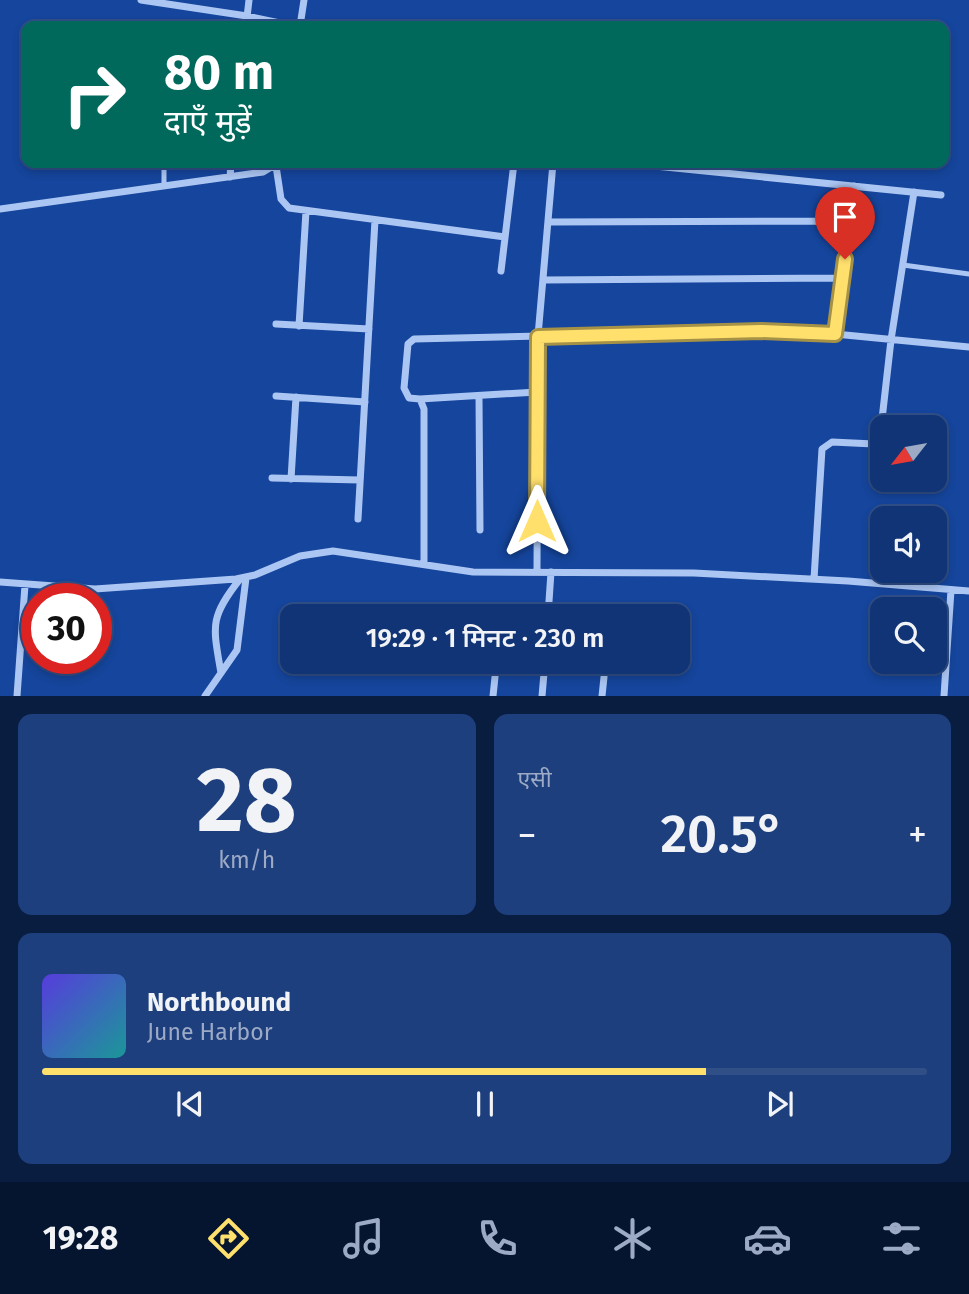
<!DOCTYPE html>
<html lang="hi">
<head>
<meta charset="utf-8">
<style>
	:root { --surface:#103475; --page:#1e3f7d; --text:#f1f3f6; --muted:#9caac5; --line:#304f87; --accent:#ffe06d }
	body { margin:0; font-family:"Fira Sans","Noto Sans Devanagari",sans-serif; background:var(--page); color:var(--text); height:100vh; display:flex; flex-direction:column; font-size:26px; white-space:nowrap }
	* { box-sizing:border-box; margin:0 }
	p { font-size:23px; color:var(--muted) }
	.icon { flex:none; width:38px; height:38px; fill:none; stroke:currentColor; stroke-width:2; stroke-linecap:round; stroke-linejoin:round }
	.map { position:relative; height:696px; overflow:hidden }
	.details { display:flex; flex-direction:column; gap:18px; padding:18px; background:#091d40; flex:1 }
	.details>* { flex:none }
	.top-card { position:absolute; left:21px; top:21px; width:928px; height:147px; border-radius:14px; box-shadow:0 4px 10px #0003,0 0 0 2px var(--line); background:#00695c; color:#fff; overflow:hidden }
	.needle { width:46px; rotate:239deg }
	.controls { position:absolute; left:870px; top:415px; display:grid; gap:14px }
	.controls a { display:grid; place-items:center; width:77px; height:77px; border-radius:14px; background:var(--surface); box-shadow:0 4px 10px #0003,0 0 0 2px var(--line); font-size:35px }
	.speed { position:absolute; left:21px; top:583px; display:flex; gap:14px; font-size:35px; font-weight:700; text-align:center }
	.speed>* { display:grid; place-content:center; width:91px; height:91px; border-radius:50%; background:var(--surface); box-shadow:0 4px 10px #0003,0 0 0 2px var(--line); line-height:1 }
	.speed .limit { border:10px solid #d22; background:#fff; color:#111 }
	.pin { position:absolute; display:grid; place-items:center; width:60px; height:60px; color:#fff; margin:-72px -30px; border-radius:50% 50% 50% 0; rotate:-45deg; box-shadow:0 0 7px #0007 }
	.pin .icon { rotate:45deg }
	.me { position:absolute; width:77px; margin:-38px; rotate:0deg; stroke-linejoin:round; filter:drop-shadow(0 0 5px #0008) }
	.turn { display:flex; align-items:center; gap:24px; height:147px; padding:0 28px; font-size:32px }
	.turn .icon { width:91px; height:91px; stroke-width:2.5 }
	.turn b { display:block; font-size:49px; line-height:60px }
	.big { font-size:52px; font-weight:600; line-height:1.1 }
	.details .tile { flex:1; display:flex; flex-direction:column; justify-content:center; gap:10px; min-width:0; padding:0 24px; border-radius:14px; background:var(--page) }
	.details .dial { align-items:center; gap:0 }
	.dial b { font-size:91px; line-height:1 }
	.song { display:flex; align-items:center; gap:21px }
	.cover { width:84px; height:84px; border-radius:10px; background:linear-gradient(135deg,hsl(250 70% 55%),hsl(180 70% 35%)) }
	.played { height:7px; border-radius:4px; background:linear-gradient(90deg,var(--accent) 75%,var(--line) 75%) }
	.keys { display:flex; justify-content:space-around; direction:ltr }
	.heat { display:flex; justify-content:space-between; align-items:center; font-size:38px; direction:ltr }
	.details .tiles { flex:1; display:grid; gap:18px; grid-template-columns:1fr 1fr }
	.tile:last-child { grid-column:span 2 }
	.trip { position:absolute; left:280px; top:604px; width:410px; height:70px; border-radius:14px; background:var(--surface); box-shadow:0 4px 10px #0003,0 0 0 2px var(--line); font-weight:600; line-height:70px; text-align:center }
	.dock { display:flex; height:112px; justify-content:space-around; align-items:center; background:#06152f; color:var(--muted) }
	.dock .icon { width:49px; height:49px }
	.dock .current { color:var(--accent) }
	.dock b { font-size:32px; color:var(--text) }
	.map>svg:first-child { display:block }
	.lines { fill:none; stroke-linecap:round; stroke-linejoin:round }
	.lane { stroke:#abc6f3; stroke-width:5 }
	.street { stroke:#abc6f3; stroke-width:7 }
	.route-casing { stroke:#a69247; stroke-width:18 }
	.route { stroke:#ffe06d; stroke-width:12 }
</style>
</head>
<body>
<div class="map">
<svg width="969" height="696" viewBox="0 0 969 696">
	<rect width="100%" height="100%" fill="#15459c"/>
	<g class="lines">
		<path class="lane" d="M164 163V186
			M903 265 969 274"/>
		<path class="street" d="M141 0 247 16 294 26
			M246 26 249 0
			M300 26 304 0
			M533 26V24
			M625 163 941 195
			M276 166 281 199 289 208 505 237
			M230 177 231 163
			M0 209 263 172 278 163
			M549 222 849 221
			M501 271 514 163
			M543 280 842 278
			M276 324 369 329
			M299 326 306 211
			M835 334 854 186
			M276 396 365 402
			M479 396 480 530
			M420 399 537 392
			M272 478 360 480
			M291 479 296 397
			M358 519 375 220
			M424 564V409L420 399 409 398 404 388 408 344 414 339 761 331 835 334 969 347
			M537 572 538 336 553 163
			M814 579 822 449 832 442 874 444 878 443 880 437 891 340 914 192
			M0 582 95 589 236 579 255 575 300 556 333 551 473 572 694 573 848 581 969 591
			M548 616 551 572
			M221 673C213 626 209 618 240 579
			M17 696 25 585
			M205 696 237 650 246 578
			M493 696 495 677
			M542 696 545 662
			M602 696 604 677
			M944 696 951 590"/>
	</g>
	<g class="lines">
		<g class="route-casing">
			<path id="route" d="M537 521 538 337 761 331 835 334 845 259"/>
		</g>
		<use href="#route" class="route"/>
	</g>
</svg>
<div class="controls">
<a><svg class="needle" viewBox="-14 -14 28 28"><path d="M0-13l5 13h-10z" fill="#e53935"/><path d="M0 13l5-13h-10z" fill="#9caac5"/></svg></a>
<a><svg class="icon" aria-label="sound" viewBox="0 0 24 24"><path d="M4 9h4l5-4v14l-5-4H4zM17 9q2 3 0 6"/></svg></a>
<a><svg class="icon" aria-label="search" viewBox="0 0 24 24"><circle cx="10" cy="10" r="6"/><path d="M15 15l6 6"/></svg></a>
</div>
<div class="speed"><div class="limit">30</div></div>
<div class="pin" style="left:845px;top:259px;background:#d93025"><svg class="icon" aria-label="arrive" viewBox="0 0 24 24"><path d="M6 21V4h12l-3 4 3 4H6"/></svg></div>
<svg class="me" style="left:537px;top:521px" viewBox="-20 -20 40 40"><path d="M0-17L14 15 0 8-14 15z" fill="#ffe06d" stroke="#fff" stroke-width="4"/></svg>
<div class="trip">19:29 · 1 मिनट · 230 m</div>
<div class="top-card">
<div class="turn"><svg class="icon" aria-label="right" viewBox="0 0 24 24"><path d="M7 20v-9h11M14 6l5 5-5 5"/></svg><div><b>80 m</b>दाएँ मुड़ें</div></div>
</div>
</div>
<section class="details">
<div class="tiles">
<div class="tile dial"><b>28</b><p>km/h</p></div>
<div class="tile"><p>एसी</p>
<div class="heat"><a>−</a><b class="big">20.5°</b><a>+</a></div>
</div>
<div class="tile">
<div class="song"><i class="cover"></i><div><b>Northbound</b><p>June Harbor</p></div></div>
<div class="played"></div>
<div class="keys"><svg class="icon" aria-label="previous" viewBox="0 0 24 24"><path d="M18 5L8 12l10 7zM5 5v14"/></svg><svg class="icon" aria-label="pause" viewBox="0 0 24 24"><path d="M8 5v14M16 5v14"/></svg><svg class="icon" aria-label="next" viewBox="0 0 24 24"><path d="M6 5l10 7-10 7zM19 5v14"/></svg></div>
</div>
</div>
</section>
<nav class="dock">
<b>19:28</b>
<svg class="icon current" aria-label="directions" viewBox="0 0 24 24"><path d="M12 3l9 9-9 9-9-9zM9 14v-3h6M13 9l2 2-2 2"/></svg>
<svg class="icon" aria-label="music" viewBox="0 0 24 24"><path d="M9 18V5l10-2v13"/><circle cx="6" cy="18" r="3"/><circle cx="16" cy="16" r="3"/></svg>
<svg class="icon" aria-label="phone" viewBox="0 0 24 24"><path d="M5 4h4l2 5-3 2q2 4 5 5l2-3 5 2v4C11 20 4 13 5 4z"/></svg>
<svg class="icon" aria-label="climate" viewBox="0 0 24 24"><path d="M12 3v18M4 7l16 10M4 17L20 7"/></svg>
<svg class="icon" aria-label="car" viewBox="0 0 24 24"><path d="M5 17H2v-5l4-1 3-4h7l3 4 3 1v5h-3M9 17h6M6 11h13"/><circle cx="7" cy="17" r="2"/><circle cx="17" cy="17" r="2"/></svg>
<svg class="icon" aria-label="filters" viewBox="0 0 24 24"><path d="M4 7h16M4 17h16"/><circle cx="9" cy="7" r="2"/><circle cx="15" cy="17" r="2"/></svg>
</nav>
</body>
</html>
